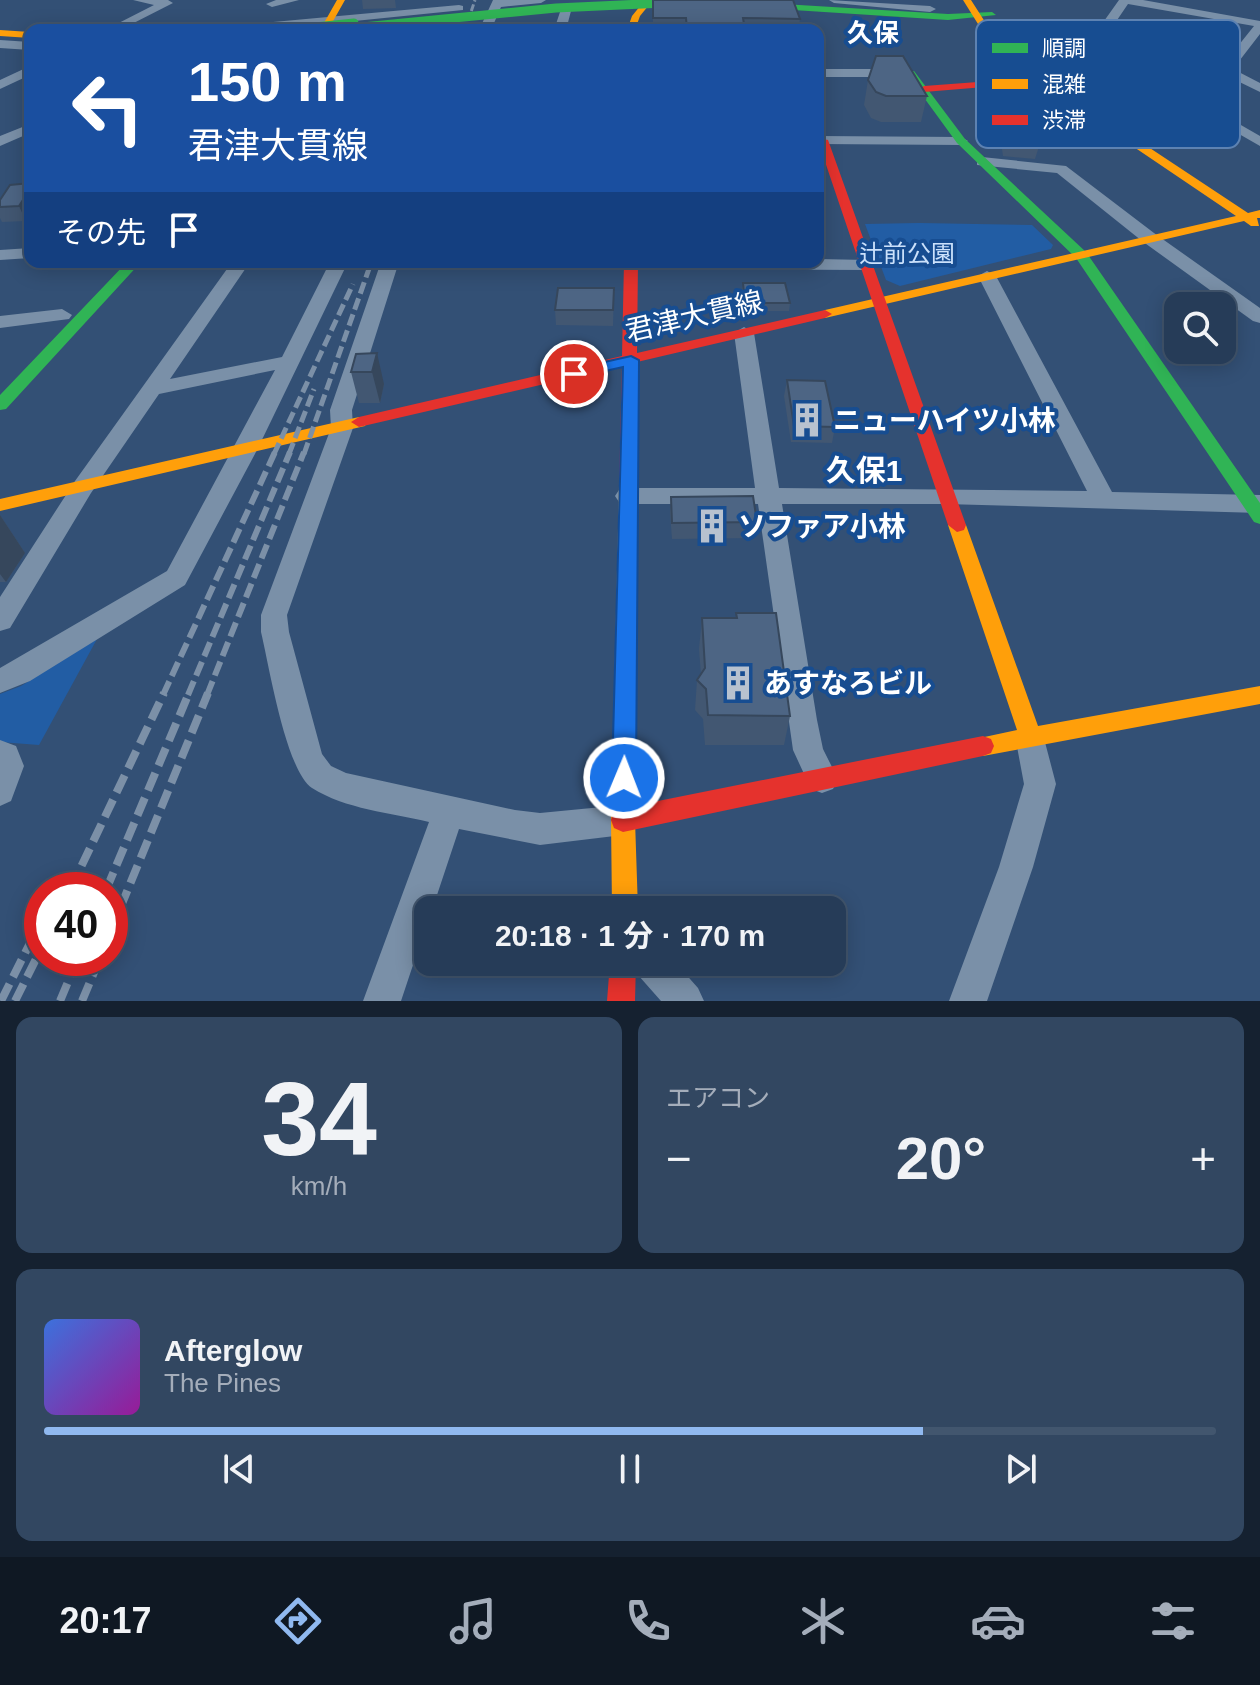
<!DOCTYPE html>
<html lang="ja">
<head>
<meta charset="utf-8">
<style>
	:root { --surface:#263c58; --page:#324761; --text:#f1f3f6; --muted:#a4adba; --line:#42566e; --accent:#90b9f0 }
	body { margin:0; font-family:Helvetica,"Noto Sans JP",sans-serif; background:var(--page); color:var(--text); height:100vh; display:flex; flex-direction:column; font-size:30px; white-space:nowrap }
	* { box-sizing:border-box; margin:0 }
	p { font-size:26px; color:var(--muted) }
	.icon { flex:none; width:44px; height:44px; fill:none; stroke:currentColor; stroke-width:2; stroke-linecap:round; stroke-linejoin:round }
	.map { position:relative; height:1001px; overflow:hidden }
	.details { display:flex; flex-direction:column; gap:16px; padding:16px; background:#152130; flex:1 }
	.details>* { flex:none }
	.guide { position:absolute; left:24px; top:24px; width:800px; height:244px; border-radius:16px; box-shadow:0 4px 20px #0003,0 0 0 2px var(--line); background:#1a4fa0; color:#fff; overflow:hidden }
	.controls { position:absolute; left:1164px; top:292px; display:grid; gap:16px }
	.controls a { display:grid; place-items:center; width:72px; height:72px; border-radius:16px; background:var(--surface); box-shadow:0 4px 20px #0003,0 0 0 2px var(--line); font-size:40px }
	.speed { position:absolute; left:24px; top:872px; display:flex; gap:16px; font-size:40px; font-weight:700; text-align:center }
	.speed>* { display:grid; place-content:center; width:104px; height:104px; border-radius:50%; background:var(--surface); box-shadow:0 4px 20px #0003,0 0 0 2px var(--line); line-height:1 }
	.speed .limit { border:12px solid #d22; background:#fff; color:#111 }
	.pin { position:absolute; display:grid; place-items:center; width:68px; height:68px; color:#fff; margin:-34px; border:4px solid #fff; border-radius:50%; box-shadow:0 2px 8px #0007 }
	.me { position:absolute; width:88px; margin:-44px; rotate:1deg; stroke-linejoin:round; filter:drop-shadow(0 0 6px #0008) }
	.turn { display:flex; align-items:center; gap:28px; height:168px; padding:0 32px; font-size:36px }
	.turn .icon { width:104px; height:104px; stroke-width:2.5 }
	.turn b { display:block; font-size:56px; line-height:68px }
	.then { display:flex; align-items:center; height:76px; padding:0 32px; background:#0003; gap:16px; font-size:30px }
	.big { font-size:60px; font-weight:700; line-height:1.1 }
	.details .widget { flex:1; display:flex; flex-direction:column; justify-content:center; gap:12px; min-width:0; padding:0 28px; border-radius:16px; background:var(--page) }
	.details .dial { align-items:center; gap:0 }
	.dial b { font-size:104px; line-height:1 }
	.song { display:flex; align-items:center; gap:24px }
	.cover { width:96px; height:96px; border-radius:12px; background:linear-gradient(135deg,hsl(220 70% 55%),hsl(300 70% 35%)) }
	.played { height:8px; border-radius:4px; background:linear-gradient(90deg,var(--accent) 75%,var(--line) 75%) }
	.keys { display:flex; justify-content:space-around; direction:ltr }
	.heat { display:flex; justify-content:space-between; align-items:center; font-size:44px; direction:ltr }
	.details .tiles { flex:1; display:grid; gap:16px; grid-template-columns:1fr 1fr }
	.widget:last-child { grid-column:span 2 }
	.trip { position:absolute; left:414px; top:896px; width:432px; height:80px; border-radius:16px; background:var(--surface); box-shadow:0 4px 20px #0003,0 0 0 2px var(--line); font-weight:700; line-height:80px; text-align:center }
	.tabs { display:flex; height:128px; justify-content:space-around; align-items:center; background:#0f1823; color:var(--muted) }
	.tabs .icon { width:56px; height:56px }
	.tabs .active { color:var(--accent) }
	.tabs b { font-size:36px; color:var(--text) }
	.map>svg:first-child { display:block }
	.green { fill:#225da4 }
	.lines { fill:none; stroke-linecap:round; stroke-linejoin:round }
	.street { fill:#7a90a8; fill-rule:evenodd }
	.fast { fill:#30b455; fill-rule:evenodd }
	.slow { fill:#ff9f0a; fill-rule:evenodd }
	.jam { fill:#e5322d; fill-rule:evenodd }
	.rail-far4 { stroke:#7c90a7; stroke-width:3; stroke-dasharray:7 3; stroke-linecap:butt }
	.rail-far3 { stroke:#7c90a7; stroke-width:4; stroke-dasharray:9 4; stroke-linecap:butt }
	.rail-far2 { stroke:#7c90a7; stroke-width:5; stroke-dasharray:12 5; stroke-linecap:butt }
	.rail-far1 { stroke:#7c90a7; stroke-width:6; stroke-dasharray:15 6; stroke-linecap:butt }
	.rail { stroke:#7c90a7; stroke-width:8; stroke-dasharray:19 8; stroke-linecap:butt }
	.fast-bridge { stroke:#30b455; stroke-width:9 }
	.wall { fill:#425772 }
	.shaded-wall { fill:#36475c }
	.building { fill:#4d6584; stroke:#36475c; stroke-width:2 }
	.route { fill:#1a73e8; stroke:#114b97; stroke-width:2 }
	.labels { text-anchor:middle; stroke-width:8; stroke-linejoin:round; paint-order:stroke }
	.far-park-label { font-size:24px; fill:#cbe1fb; stroke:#174d91 }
	.far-quarter-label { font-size:26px; font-weight:bold; fill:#fff; stroke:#174d91 }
	.street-label { font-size:28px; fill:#fff; stroke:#174d91 }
	.poi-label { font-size:28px; font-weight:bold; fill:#fff; stroke:#174d91; text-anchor:start }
	.neighbourhood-label { font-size:30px; font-weight:bold; fill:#fff; stroke:#174d91 }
	.key { fill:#174d91; stroke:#5d82b2; stroke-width:2 }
	.key-label { font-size:22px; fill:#fff }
</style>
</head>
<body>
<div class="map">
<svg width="1260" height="1001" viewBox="0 0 1260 1001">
	<rect width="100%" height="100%" fill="#335075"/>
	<path class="green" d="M919 223 1032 225 1053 245 1051 249 900 286 886 280 865 224Z
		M97 639 39 745 0 742V694L21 686Z"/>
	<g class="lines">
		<path class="street" d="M133 0H168L173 3 120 30H105L154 5Z
			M276 0H299L272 7 266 4Z
			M493 0H546L541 3 501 7 491 30H479Z
			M829 0 930 6 936 9 930 12 834 3Z
			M1119 0H1143L1260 21V34L1233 69 1260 83V92L1221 73 1220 70 1229 57 1108 32 1100 44 1260 136V146L1089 48 1087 45ZM1128 4 1254 26 1234 51 1113 26Z
			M459 5 463 6V10L266 30H223L229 26Z
			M561 9 571 11 566 30H554Z
			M0 40 30 42V50L0 48Z
			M30 66V75L0 89V80Z
			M818 69H900L906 73 900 77H818Z
			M30 124V133L0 146V136Z
			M818 136 961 137 968 141 961 145 818 144Z
			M982 157 1066 166 1154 233 1260 308V323L1253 321 1142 241 1057 173 977 165V159Z
			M30 248V258L0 260V250Z
			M818 259 867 260 876 265 867 270 397 268 352 410 353 428 287 615 289 632 322 754 331 766 346 773 515 810 540 813 623 805 634 809 639 820 634 831 623 835 540 845 459 829 432 910H428V920L401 1001H363L429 822C391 813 345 809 312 788 286 771 269 665 261 632V615L331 428 330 410 381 262H818Z
			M232 262H250L170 379 282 357 330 262H348L257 450 185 585 30 681 0 693V668L167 571 275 370 159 394 91 493 10 628 0 631V597L75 481Z
			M987 271 996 276 1112 492 1260 495V513L945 504H782L817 720 823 749 838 779 833 789 822 793 811 789 793 750 758 504H627L619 502 615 496 619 490 627 488H755L734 333 744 327 754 333 779 488 1087 491 978 276Z
			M62 309 72 315 69 319 0 328V316Z
			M1030 723 1041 727 1056 784 1033 867 987 1001H949L999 867 1024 784 1015 736 1019 727Z
			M0 740 16 746 24 766 11 801 0 806Z
			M633 962H675L698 988 704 1001H661L638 975Z"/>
		<path class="fast" d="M751 2 948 14 992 12 996 15 948 20 748 7Z
			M908 71H914L965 139 1086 252 1260 503V524L1254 522 1076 258 957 143 906 73Z
			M127 262H141L6 409 0 410V395Z"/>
		<path class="slow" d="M337 0H345L328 30H320Z
			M645 0H653L640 16 635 30H627L632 16Z
			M963 0H971L994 36 1029 68 1248 213 1260 210V218H1257L1259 226H1251L1244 221 825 318 820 317 818 314 825 310 1236 216 1023 72 988 40Z
			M0 30 30 32V38L0 36Z
			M359 417 367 422 365 426 0 511V499Z
			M628 480 637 486 635 820 638 910H612L611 820 619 486Z
			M957 518 966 525 1038 726 1260 686V704L983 756 975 753 972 746 975 739 1017 730 948 525Z"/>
		<path class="jam" d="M1044 77 1049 80 1047 82 924 92 919 89 924 86Z
			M819 138 828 140 966 525 964 530 957 532 948 525 818 141Z
			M624 262H638L637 353 825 310 832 314 825 318 637 362V486L628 492 619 486 622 366 359 427 351 422 359 417 622 356Z
			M983 736 991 739 994 746 991 753 983 756 623 832 614 828 611 820 614 812 623 808Z
			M610 962H636L635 1001H607Z"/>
		<path class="rail-far4" d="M465 30 475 0"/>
		<path class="rail-far3" d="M370 265 371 262"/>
		<path class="rail-far2" d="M274 454 353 284
			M289 454 314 389
			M304 454 371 263"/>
		<path class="rail-far1" d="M163 695 275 452
			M188 695 290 452
			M207 695 304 452"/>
		<path class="rail" d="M70 890 164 693
			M106 890 189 693
			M110 933 208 693
			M1 1001 42 919
			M15 1001 42 947
			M60 1001 78 958
			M82 1001 100 958"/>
		<path class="fast-bridge" d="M286 30 354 23
			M332 30 556 8 664 3"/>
	</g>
	<path class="wall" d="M362 0H395L396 8 363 9Z
		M653 0 800 19 798 30H653Z
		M1006 62 1048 118 1035 159 1003 156 995 101Z
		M868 80 927 96 921 122H881L871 118 864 105Z
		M10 185 26 221 2 222 0 218V200Z
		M743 283 790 303 789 311H744L742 291Z
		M614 288 613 326 556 325 555 310Z
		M356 354 384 384 380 403H359L351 372Z
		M787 380 835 427 832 443 791 442 784 396Z
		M671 497 757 522 755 538 672 539 670 513Z
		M0 515 25 553 6 582H0Z
		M736 613 790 716 784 745H705L703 719 695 710 697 680 701 675 699 649 702 618H736Z"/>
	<path class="shaded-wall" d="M30 189V215L26 221 19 206Z
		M377 353 384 384 380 403 372 372Z
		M0 515 25 553 6 582 0 574Z"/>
	<path class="building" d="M653 0H793L800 19 743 18 745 30H687L686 18H653Z
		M876 56H903L927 96H886L876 92 868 80Z
		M30 183V189L19 206 0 207V200L10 185Z
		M743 283H785L790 303H745Z
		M558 288H614L613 310H555Z
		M377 353 372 372H351L356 354Z
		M787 380 825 381 835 427 794 426Z
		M753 496 757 522 672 523 671 497Z
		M736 613H776L790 716 708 715 706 689 697 680 705 668 702 618H737Z"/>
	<path class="route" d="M631 356 639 360 636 778 632 785 624 789 615 785 612 778 623 367 574 378 566 374 569 370Z"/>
	<defs>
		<g id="building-bare" transform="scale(2.76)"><path d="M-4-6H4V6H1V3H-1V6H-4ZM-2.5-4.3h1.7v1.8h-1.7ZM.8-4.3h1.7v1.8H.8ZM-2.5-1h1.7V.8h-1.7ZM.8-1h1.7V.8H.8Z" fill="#b8c2cf" stroke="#174d91" stroke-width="2.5" paint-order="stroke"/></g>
	</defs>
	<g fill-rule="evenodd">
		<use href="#building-bare" x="807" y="420"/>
		<use href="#building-bare" x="712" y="526"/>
		<use href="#building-bare" x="738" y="683"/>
	</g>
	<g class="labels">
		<g class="far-park-label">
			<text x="907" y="262">辻前公園</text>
		</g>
		<g class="far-quarter-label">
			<text x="873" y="42">久保</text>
		</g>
		<g class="street-label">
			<text transform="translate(694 316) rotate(-13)" y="10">君津大貫線</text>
		</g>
		<g class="poi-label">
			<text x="833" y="430">ニューハイツ小林</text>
			<text x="738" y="536">ソファア小林</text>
			<text x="764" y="693">あすなろビル</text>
		</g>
		<g class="neighbourhood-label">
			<text x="864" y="481">久保1</text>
		</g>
	</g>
	<rect x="976" y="20" width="264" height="128" rx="12" class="key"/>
	<rect x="992" y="43" width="36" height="10" fill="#30b455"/>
	<rect x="992" y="79" width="36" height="10" fill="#ff9f0a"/>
	<rect x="992" y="115" width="36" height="10" fill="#e5322d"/>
	<g class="key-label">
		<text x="1042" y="56">順調</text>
		<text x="1042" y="92">混雑</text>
		<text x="1042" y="128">渋滞</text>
	</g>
</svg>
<div class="controls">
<a><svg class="icon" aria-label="search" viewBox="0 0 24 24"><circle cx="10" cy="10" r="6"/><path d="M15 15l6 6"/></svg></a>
</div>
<div class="speed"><div class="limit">40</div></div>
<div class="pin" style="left:574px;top:374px;background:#d93025"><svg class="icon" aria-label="arrive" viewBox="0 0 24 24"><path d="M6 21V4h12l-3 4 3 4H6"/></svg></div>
<svg class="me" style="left:624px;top:778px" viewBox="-20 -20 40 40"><circle r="17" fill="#1a73e8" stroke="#fff" stroke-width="3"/><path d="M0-11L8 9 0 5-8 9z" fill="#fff"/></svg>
<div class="trip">20:18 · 1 分 · 170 m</div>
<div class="guide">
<div class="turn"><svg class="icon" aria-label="left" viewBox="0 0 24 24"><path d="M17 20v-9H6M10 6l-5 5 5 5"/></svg><div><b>150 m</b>君津大貫線</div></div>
<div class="then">その先<svg class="icon" aria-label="arrive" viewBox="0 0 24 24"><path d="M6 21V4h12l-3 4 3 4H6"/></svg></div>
</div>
</div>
<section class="details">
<div class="tiles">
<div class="widget dial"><b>34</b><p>km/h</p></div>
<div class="widget"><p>エアコン</p>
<div class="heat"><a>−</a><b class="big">20°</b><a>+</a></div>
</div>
<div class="widget">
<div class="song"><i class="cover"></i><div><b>Afterglow</b><p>The Pines</p></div></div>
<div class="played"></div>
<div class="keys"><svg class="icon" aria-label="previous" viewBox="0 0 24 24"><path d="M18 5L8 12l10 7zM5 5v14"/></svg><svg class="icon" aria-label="pause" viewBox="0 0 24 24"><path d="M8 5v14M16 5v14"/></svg><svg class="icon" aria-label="next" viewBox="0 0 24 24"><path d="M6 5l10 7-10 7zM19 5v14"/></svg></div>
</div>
</div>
</section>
<nav class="tabs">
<b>20:17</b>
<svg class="icon active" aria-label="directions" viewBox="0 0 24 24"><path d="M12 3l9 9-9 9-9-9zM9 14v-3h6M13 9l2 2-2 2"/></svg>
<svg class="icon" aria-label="music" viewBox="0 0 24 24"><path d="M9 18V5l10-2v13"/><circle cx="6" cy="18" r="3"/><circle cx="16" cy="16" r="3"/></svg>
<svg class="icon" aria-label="phone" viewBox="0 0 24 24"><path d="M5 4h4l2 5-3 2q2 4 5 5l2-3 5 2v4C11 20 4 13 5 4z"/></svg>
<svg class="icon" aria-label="climate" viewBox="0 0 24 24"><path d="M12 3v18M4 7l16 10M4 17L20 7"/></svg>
<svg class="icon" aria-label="car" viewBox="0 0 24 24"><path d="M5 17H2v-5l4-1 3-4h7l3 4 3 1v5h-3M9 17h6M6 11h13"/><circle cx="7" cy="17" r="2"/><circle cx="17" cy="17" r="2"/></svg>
<svg class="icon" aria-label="filters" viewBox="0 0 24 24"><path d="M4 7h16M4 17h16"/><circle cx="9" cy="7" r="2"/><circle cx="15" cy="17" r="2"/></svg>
</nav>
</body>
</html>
